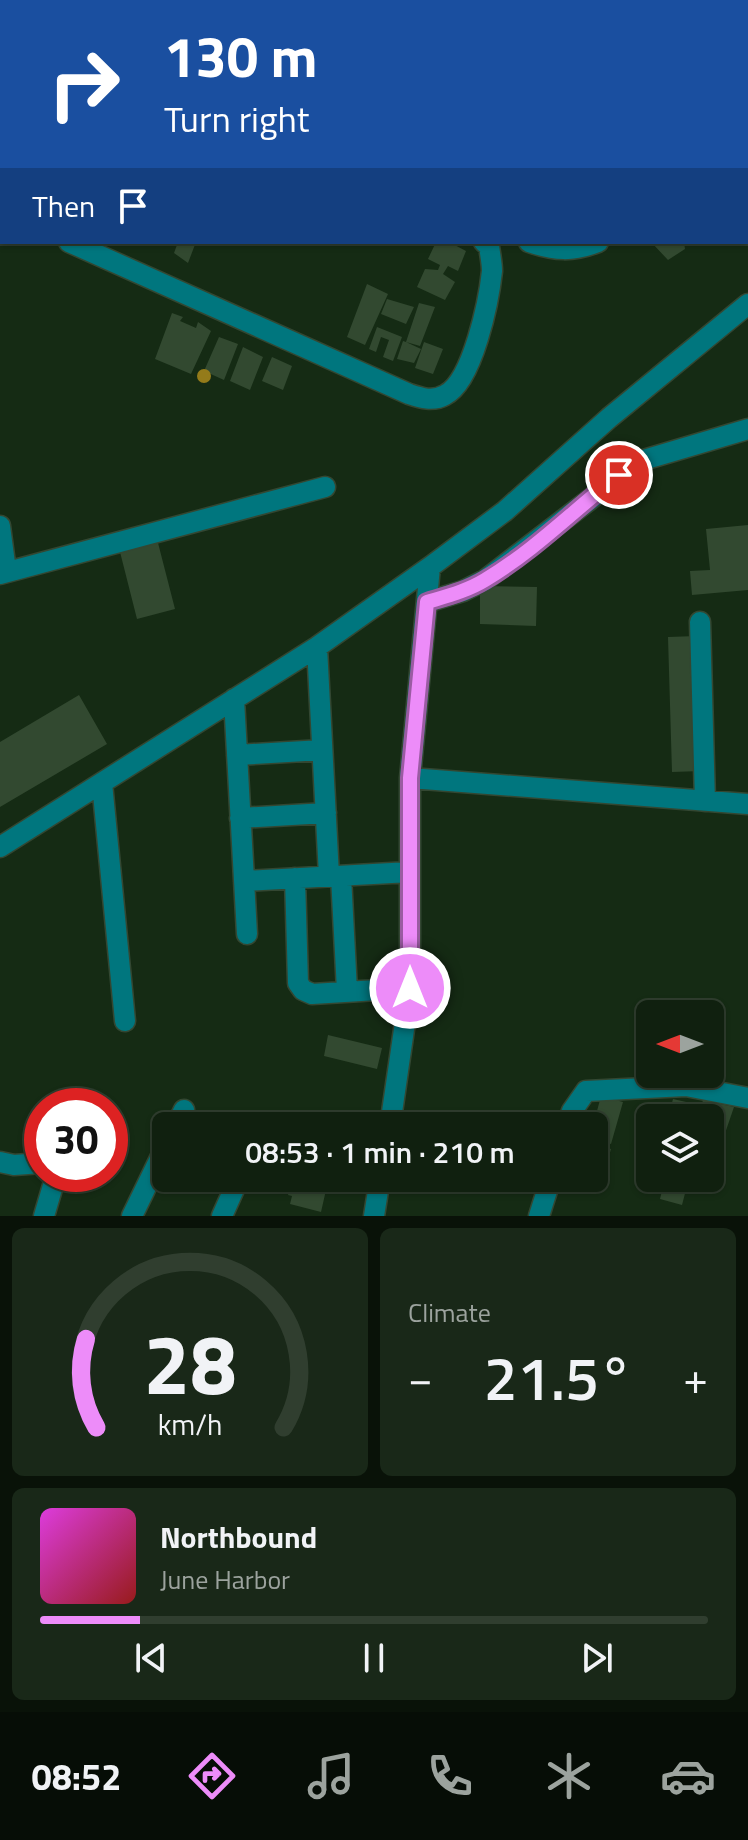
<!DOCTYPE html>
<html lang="en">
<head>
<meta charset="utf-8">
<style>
	:root { --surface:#10200f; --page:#192818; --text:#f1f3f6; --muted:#9ca39e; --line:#303e2f; --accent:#ed8cf9 }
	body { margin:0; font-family:"Titillium Web",sans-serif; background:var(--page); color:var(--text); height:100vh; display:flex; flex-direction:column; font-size:30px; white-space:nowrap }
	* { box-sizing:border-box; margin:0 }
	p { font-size:26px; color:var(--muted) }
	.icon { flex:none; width:44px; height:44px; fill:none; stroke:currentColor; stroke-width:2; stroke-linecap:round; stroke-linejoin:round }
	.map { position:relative; height:1216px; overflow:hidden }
	.panel { display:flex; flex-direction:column; gap:12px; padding:12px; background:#091208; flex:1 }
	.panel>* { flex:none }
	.top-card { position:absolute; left:0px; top:0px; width:748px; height:244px; box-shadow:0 2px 6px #0004,0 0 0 2px var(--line); background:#1a4fa0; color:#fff; overflow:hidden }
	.needle { width:52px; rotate:270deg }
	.fabs { position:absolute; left:636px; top:1000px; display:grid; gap:16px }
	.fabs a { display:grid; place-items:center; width:88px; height:88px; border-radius:12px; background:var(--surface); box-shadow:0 2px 6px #0004,0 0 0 2px var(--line); font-size:40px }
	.speed { position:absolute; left:24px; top:1088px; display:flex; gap:16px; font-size:40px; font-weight:700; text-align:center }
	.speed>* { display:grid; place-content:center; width:104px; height:104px; border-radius:50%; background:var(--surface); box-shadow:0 2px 6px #0004,0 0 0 2px var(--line); line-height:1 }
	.speed .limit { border:12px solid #d22; background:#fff; color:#111 }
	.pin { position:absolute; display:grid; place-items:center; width:68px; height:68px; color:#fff; margin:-34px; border:4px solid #fff; border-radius:50%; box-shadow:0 2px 8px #0007 }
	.me { position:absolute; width:88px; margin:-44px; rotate:0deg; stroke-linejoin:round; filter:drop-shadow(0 0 6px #0008) }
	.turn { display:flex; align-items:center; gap:28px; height:168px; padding:0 32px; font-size:36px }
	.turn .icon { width:104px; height:104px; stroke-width:2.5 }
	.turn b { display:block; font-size:56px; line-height:68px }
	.then { display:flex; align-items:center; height:76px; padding:0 32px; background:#0003; gap:16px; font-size:30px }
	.big { font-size:60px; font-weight:600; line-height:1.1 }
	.panel .tile { flex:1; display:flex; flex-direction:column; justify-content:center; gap:12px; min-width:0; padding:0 28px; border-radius:12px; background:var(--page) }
	.panel .dial { align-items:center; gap:0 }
	.dial svg { height:208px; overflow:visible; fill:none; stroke:var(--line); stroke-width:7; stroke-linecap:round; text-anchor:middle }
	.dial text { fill:var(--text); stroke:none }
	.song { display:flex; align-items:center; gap:24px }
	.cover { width:96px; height:96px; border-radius:12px; background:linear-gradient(135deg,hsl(300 70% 55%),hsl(0 70% 35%)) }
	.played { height:8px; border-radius:4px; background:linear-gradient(90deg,var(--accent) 15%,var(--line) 15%) }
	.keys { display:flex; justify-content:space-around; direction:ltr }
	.heat { display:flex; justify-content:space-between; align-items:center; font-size:44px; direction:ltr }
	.panel .tiles { flex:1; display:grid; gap:12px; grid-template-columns:1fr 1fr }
	.tile:last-child { grid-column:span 2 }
	.trip { position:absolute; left:152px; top:1112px; width:456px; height:80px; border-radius:12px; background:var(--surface); box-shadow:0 2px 6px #0004,0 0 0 2px var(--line); font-weight:600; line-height:80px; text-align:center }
	.menu { display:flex; height:128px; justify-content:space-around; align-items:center; background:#060d06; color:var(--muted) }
	.menu .icon { width:56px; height:56px }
	.menu .current { color:var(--accent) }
	.menu b { font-size:36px; color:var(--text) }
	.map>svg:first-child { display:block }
	.building { fill:#324930 }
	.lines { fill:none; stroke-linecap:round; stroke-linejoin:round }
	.minor-casing { stroke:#334732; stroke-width:23 }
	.minor { stroke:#00767e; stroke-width:20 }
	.tree { fill:#947b1a }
	.route-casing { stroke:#9a5ba2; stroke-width:20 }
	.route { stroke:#ed8cf9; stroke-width:14 }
</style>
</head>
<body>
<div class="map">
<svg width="748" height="1216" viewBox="0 0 748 1216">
	<rect width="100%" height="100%" fill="#152b14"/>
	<path class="building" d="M178 242H196L188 263 174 253Z
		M436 242H449L466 251 458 271 448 266 443 274 455 282 445 300 417 287 425 269 438 270 440 265 428 259Z
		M651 242H684L685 249 668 260Z
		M367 284 388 294 365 345 347 337Z
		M387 299 414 307 406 324 381 314Z
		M419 303 435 307 420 346 406 342 421 349 414 363 397 359 403 341 406 342Z
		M172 313 183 317 180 321 196 328 198 322 211 331 191 374 155 359Z
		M377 327 402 337 393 361 383 357 389 340 381 337 376 352 369 349Z
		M219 337 238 344 224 380 204 371Z
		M424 342 443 349 433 374 415 368Z
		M243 347 263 357 250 390 230 381Z
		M272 357 292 366 283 390 262 381Z
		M748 525V590L692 595 690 571 710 570 706 529Z
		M157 539 175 609 137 619 119 548Z
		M480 586 537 587 536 626 480 624Z
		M697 636 701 771 672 772 668 637Z
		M79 695 107 744 0 807V742Z
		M328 1035 382 1048 377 1069 324 1056Z
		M601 1096 623 1102 611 1144 594 1139 593 1126Z
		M673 1099 695 1104 691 1118H668Z
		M703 1100 734 1107 720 1148 710 1146V1118H698Z
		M594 1144 611 1149 599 1191 577 1185 579 1178H594Z
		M665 1178H689L682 1205 660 1199Z
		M292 1181 326 1190 321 1212 290 1204 292 1196 288 1195Z"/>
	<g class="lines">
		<g class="minor-casing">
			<path id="minor" d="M35 2 36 0
				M271 2 272 0
				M438 2 439 0
				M569 2 570 0
				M0 36 2 37
				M746 114 748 112
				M0 191 2 179
				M0 211 2 212
				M69 242 409 394C421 398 433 402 445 395 473 381 489 300 492 271 492 263 490 254 489 246L484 242
				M529 242C555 251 573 252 598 242
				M0 526 6 571
				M0 574 325 487
				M427 602 463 591 485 580 640 461 748 429
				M700 622 705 801
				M317 647 329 876
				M234 699 247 934
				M237 755 322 750
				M410 778 748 804
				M102 783 125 1021
				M240 818 326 813
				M0 847 317 647 430 567 505 511 609 418 748 304
				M341 876 347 991
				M295 878 298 983 303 990 312 994 410 988
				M244 881 410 872
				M176 1126 184 1110
				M390 1126 410 988V778L430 567
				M567 1126 572 1111 586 1091 686 1086 748 1098
				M0 1162 14 1165 42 1163
				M44 1216 54 1182 53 1174
				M132 1216 166 1146
				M222 1216 239 1178
				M374 1216 380 1178
				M539 1216 551 1178"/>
		</g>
		<use href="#minor" class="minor"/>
	</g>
	<circle class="tree" cx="204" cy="376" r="7"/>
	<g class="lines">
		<g class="route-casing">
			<path id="route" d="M410 988V778L427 602C447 596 467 591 485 580 534 551 575 509 619 475"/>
		</g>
		<use href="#route" class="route"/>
	</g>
</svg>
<div class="fabs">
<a><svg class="needle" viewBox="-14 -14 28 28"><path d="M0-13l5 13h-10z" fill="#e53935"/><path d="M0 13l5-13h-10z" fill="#9ca39e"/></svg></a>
<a><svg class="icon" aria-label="layers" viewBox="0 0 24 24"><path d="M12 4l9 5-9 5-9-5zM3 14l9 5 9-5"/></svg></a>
</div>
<div class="speed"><div class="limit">30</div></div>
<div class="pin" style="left:619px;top:475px;background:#d93025"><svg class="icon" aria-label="arrive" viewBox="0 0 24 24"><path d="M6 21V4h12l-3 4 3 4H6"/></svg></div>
<svg class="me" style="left:410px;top:988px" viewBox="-20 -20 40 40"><circle r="17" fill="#ed8cf9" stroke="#fff" stroke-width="3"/><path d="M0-11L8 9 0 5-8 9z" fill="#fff"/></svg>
<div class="trip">08:53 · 1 min · 210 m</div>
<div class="top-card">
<div class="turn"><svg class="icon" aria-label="right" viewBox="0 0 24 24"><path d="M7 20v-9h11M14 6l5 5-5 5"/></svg><div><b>130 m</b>Turn right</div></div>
<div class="then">Then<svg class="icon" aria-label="arrive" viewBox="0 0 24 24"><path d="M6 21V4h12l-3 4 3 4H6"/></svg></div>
</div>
</div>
<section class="panel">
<div class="tiles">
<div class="tile dial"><svg viewBox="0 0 100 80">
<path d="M14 69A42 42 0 1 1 86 69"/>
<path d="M14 69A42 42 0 0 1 10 35" stroke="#ed8cf9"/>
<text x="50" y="56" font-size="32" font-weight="700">28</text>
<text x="50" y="72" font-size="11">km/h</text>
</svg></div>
<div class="tile"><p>Climate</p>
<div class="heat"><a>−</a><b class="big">21.5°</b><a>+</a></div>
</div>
<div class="tile">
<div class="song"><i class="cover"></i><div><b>Northbound</b><p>June Harbor</p></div></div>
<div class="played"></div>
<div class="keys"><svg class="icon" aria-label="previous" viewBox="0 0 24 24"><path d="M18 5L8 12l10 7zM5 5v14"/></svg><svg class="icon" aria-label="pause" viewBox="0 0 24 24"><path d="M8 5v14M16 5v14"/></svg><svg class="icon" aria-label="next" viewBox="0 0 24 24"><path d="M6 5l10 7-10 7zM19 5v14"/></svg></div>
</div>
</div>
</section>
<nav class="menu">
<b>08:52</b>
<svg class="icon current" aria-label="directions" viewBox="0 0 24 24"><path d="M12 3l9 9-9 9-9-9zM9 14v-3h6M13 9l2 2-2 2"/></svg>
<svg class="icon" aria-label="music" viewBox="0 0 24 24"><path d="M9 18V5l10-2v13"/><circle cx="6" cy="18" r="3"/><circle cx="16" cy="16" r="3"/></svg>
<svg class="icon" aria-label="phone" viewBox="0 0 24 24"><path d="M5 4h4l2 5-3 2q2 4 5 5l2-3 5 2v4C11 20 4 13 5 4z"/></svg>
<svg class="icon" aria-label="climate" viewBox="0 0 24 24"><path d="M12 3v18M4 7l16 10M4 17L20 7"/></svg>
<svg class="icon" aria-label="car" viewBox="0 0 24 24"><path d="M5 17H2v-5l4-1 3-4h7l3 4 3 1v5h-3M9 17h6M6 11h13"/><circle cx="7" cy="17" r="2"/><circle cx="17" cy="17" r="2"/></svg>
</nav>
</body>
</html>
